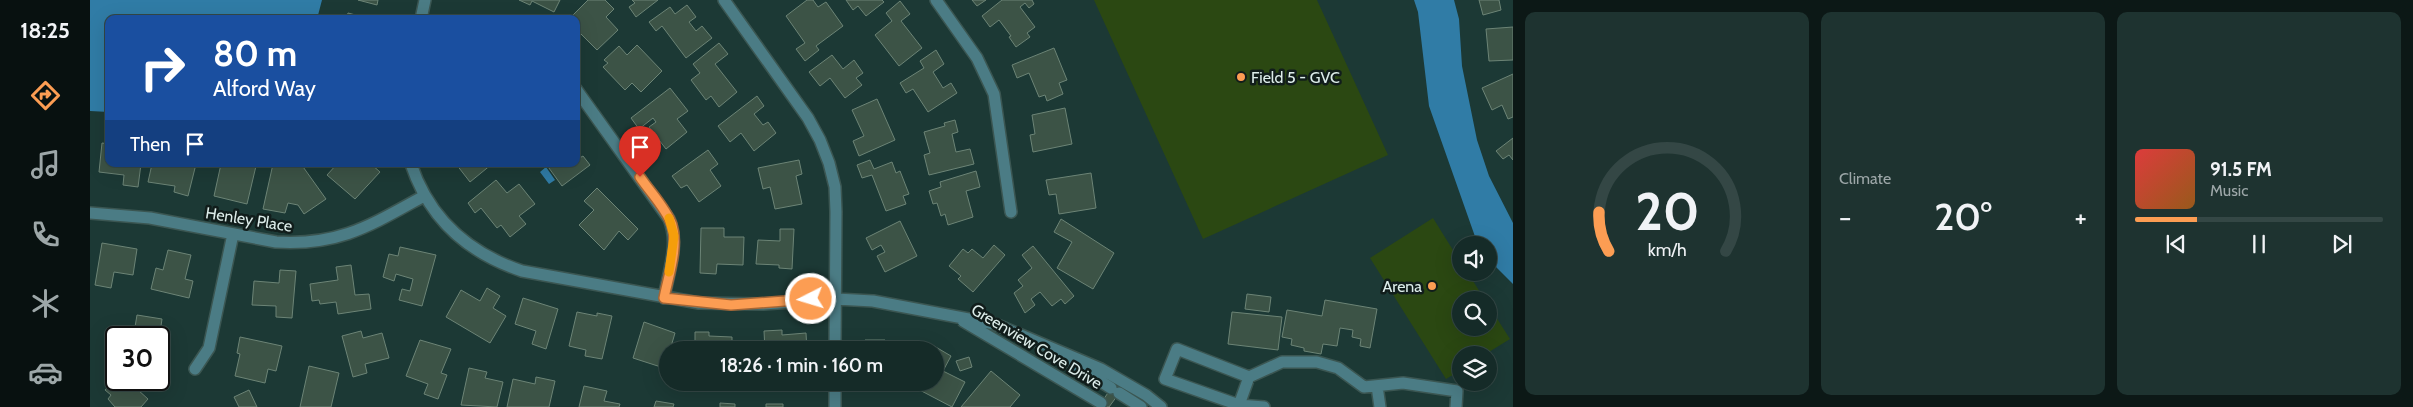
<!DOCTYPE html>
<html lang="en">
<head>
<meta charset="utf-8">
<style>
	:root { --surface:#152b28; --page:#1e3330; --text:#f1f3f6; --muted:#9da7a8; --line:#344745; --accent:#fc9d53 }
	body { margin:0; font-family:Cabin,sans-serif; background:var(--page); color:var(--text); height:100vh; display:flex; flex-direction:column; font-size:19px; white-space:nowrap }
	* { box-sizing:border-box; margin:0 }
	p { font-size:16px; color:var(--muted) }
	.icon { flex:none; width:28px; height:28px; fill:none; stroke:currentColor; stroke-width:2; stroke-linecap:round; stroke-linejoin:round }
	.map { position:relative; flex:1; overflow:hidden }
	.details { display:flex; flex-direction:column; gap:12px; padding:12px; background:#0c1816; width:900px }
	.details>* { flex:none }
	.hud { position:absolute; left:15px; top:15px; width:475px; height:152px; border-radius:10px; box-shadow:0 5px 20px #0002,0 0 0 1px var(--line); background:#1a4fa0; color:#fff; overflow:hidden }
	.controls { position:absolute; left:1362px; top:236px; display:grid; gap:10px }
	.controls a { display:grid; place-items:center; width:45px; height:45px; border-radius:50%; background:var(--surface); box-shadow:0 5px 20px #0002,0 0 0 1px var(--line); font-size:25px }
	.speed { position:absolute; left:15px; top:326px; display:flex; gap:10px; font-size:25px; font-weight:700; text-align:center }
	.speed>* { display:grid; place-content:center; width:65px; height:65px; border-radius:50%; background:var(--surface); box-shadow:0 5px 20px #0002,0 0 0 1px var(--line); line-height:1 }
	.speed .limit { border:2px solid #111; border-radius:8px; background:#fff; color:#111 }
	.pin { position:absolute; display:grid; place-items:center; width:42px; height:42px; color:#fff; margin:-51px -21px; border-radius:50% 50% 50% 0; rotate:-45deg; box-shadow:0 0 5px #0007 }
	.pin .icon { rotate:45deg }
	.me { position:absolute; width:55px; margin:-28px; rotate:265deg; stroke-linejoin:round; filter:drop-shadow(0 0 4px #0008) }
	.turn { display:flex; align-items:center; gap:18px; height:105px; padding:0 25px; font-size:22px }
	.turn .icon { width:65px; height:65px; stroke-width:2.5 }
	.turn b { display:block; font-size:35px; line-height:42px }
	.then { display:flex; align-items:center; height:48px; padding:0 25px; background:#0003; gap:10px; font-size:19px }
	.big { font-size:38px; font-weight:600; line-height:1.1 }
	.details .card { flex:1; display:flex; flex-direction:column; justify-content:center; gap:8px; min-width:0; padding:0 18px; border-radius:10px; background:var(--page) }
	.details .dial { align-items:center; gap:0 }
	.dial svg { height:130px; overflow:visible; fill:none; stroke:var(--line); stroke-width:7; stroke-linecap:round; text-anchor:middle }
	.dial text { fill:var(--text); stroke:none }
	.song { display:flex; align-items:center; gap:15px }
	.cover { width:60px; height:60px; border-radius:8px; background:linear-gradient(135deg,hsl(0 70% 55%),hsl(30 70% 35%)) }
	.played { height:5px; border-radius:2px; background:linear-gradient(90deg,var(--accent) 25%,var(--line) 25%) }
	.keys { display:flex; justify-content:space-around; direction:ltr }
	.heat { display:flex; justify-content:space-between; align-items:center; font-size:28px; direction:ltr }
	.details .tiles { flex:1; display:grid; gap:12px; grid-template-columns:repeat(3,1fr) }
	.trip { position:absolute; left:569px; top:341px; width:285px; height:50px; border-radius:25px; background:var(--surface); box-shadow:0 5px 20px #0002,0 0 0 1px var(--line); font-weight:600; line-height:50px; text-align:center }
	main { display:flex; flex:1; min-height:0 }
	.tabs { display:flex; flex-direction:column; width:90px; justify-content:space-around; align-items:center; background:#081110; color:var(--muted) }
	.tabs .icon { width:35px; height:35px }
	.tabs .current { color:var(--accent) }
	.tabs b { font-size:22px; color:var(--text) }
	.map>svg:first-child { display:block }
	.green { fill:#2b4812 }
	.water { fill:#307ca6 }
	.building { fill:#3c5346; stroke:#6c8476 }
	.lines { fill:none; stroke-linecap:round; stroke-linejoin:round }
	.minor-casing { stroke:#3b5652; stroke-width:14 }
	.minor { stroke:#4b7c85; stroke-width:11 }
	.route-casing { stroke:#a46636; stroke-width:12 }
	.route { stroke:#fc9d53; stroke-width:9 }
	.slow { stroke:#f59e0b; stroke-width:9 }
	.poi-dot { fill:#fc9d53; stroke:#111d1b; stroke-width:2 }
	.labels { text-anchor:middle; stroke-width:5; stroke-linejoin:round; paint-order:stroke }
	.poi-label { font-size:16px; fill:#ddedea; stroke:#111d1b; text-anchor:start }
	.street-label { font-size:16px; fill:#ddedea; stroke:#111d1b }
</style>
</head>
<body>
<main>
<nav class="tabs">
<b>18:25</b>
<svg class="icon current" aria-label="directions" viewBox="0 0 24 24"><path d="M12 3l9 9-9 9-9-9zM9 14v-3h6M13 9l2 2-2 2"/></svg>
<svg class="icon" aria-label="music" viewBox="0 0 24 24"><path d="M9 18V5l10-2v13"/><circle cx="6" cy="18" r="3"/><circle cx="16" cy="16" r="3"/></svg>
<svg class="icon" aria-label="phone" viewBox="0 0 24 24"><path d="M5 4h4l2 5-3 2q2 4 5 5l2-3 5 2v4C11 20 4 13 5 4z"/></svg>
<svg class="icon" aria-label="climate" viewBox="0 0 24 24"><path d="M12 3v18M4 7l16 10M4 17L20 7"/></svg>
<svg class="icon" aria-label="car" viewBox="0 0 24 24"><path d="M5 17H2v-5l4-1 3-4h7l3 4 3 1v5h-3M9 17h6M6 11h13"/><circle cx="7" cy="17" r="2"/><circle cx="17" cy="17" r="2"/></svg>
</nav>
<div class="map">
<svg width="1423" height="407" viewBox="0 0 1423 407">
	<rect width="100%" height="100%" fill="#1c3935"/>
	<path class="green" d="M1004 0H1227L1298 155 1113 239Z
		M1343 218 1371 263V272L1378 273 1395 300H1371V328H1399V306L1420 339 1394 355H1371V370L1356 379 1280 258Z"/>
	<path class="water" d="M0 0H232L227 19H19V112L0 111Z
		M1324 0H1364L1369 19 1372 66 1387 140 1399 176 1423 223V284L1399 260V245H1388L1339 106 1328 12Z
		M456 167 465 180 459 184 450 172Z"/>
	<path class="building" d="M268 0H288L287 5Z
		M429 0H470L464 12 442 1 440 5Z
		M498 0H515L524 9 516 17 528 30 507 50 489 32 486 34V19H479Z
		M542 0H568L546 17 539 7 545 3Z
		M717 0H723L728 7 736 2 753 26 726 46 729 50 715 61 706 49 715 43 696 16Z
		M756 0H792L794 2 776 16 768 6 763 10Z
		M882 0H896L887 6Z
		M912 0H942L944 4 939 8 935 3 930 7 945 27 937 33 940 37 926 47 919 37 921 36 909 20 900 27 892 16Z
		M1389 0H1409L1411 10 1393 15Z
		M810 1 820 14 811 21 832 48 809 66 785 35 802 21 796 13Z
		M597 5 606 17 599 22 606 31 612 26 622 38 596 58 572 26 566 31 559 22 580 7 585 14Z
		M258 13 281 19H256Z
		M1423 27V60L1399 61 1396 29Z
		M629 43 638 54 625 64 647 92 629 107 621 96 616 100 601 80 610 73 603 64Z
		M547 45 572 71 551 92 542 83 535 90 513 67 518 63 514 60 529 46 537 55Z
		M964 48 977 80 969 83 973 94 957 101 955 95 949 97 939 73 927 78 922 65Z
		M846 50 854 64 843 72 853 88 861 83 867 93 838 112 823 89 816 93 810 83 834 68 830 61Z
		M742 55 753 69 764 60 773 73 766 78 772 85 755 98 740 78 730 86 719 72Z
		M1423 74V117L1418 119 1412 105 1402 110 1392 88Z
		M580 88 598 111 587 119 597 132 576 149 559 127 566 122 563 118 549 129 541 118Z
		M667 96 674 106 664 114 673 125 678 122 686 133 664 151 651 133 640 142 628 126Z
		M787 99 805 140 769 156 763 141 774 136 762 110Z
		M975 108 982 144 943 152 940 135 945 134 942 115Z
		M865 120 868 132 862 134 866 152 880 149 884 164 839 175 834 155 840 153 834 132 855 126 854 123Z
		M1423 138V160L1419 155 1413 159 1406 151Z
		M12 143 19 144V164H51L48 187 33 185 34 175 9 172Z
		M618 150 628 164 620 170 631 186 609 202 597 185 591 188 582 176Z
		M493 156 500 165 472 186 456 164H486V160Z
		M709 160 712 174 706 176 712 204 685 209 680 187 673 189 668 168Z
		M780 160 784 169 802 162 806 173 810 171 819 194 813 196 816 204 796 211 782 175 772 178 767 165Z
		M62 164H106L98 196 84 192 85 186 58 182Z
		M131 164 166 166 157 204 124 196Z
		M183 164H211L236 199 214 214 208 205 198 203 195 213 173 209Z
		M247 164H281L290 172 265 199 237 175Z
		M366 164H402L380 182Z
		M886 171 890 187 876 191 883 217 858 225 855 214 851 216 847 203 843 204 839 191 851 187 850 182Z
		M1001 173 1006 208 969 214 966 194 959 195 956 180Z
		M406 180 417 193 429 184 445 204 429 216 436 224 420 237 411 225 407 228 391 208 385 213 378 203Z
		M507 188 548 229 538 240 529 231 514 250 489 225 504 210 494 201Z
		M971 219 1024 253 1003 289 967 268 982 242 964 232Z
		M810 221 827 256 795 272 787 256 795 252 791 245 782 250 776 238Z
		M611 228H634V237H654L653 265 627 264 626 274 610 273Z
		M690 229H704L702 269 689 268V265L666 264 668 240 690 241Z
		M12 243 47 249 43 275 24 272 21 288 5 285Z
		M904 245 915 255 883 292 868 279 871 276 859 266 873 249 878 253 882 249 893 258Z
		M943 246 984 296 975 304 971 299 962 306 950 292 941 299 945 305 935 313 924 293 933 286 928 280 942 268 932 255Z
		M310 247 346 255 332 306 309 300 312 289 320 291 323 279 306 274 304 281 293 277 299 254 308 256Z
		M78 250 101 255 95 279 103 281 99 298 61 289 66 268 73 270Z
		M261 265 265 295 279 294 281 309 248 314 246 302 230 304 229 300 222 301 220 284 248 280 246 267Z
		M190 270 206 271 202 318 186 317V306L162 305 164 281 189 283Z
		M397 288 410 296 403 308 416 316 400 343 356 317 371 290 390 301Z
		M1157 294 1181 297 1179 312 1155 309Z
		M433 298 468 309 456 349 442 344 446 331 425 324Z
		M1235 300 1287 309 1280 348 1270 346 1271 339 1262 337 1263 330 1250 328 1247 346 1233 344 1231 354 1214 351V348L1201 345 1202 339 1192 337 1197 310 1232 316Z
		M487 312 507 316V313L522 316 512 359 495 356 496 350 479 346Z
		M1142 312 1192 317 1188 350 1138 344Z
		M47 315 72 319 69 340V338H32L33 331 44 333Z
		M554 322 585 333 580 350H578L574 368 543 358Z
		M692 330V335L716 333 717 350H675L674 331Z
		M271 331 273 338 292 333 299 358 275 364 277 373 263 377 252 336Z
		M605 332H619V336L642 337V350H605Z
		M150 337 192 346 186 371 178 369 175 383 145 376 150 354 147 353Z
		M330 340 361 349 351 373 357 375 348 399 334 394 338 384 316 376Z
		M775 340H795V348L813 350H775Z
		M69 342H73L70 355H69Z
		M844 346 861 356 853 371 875 382 862 407 822 386 824 382H845V350H842Z
		M879 357 882 367 870 371 866 361Z
		M219 366 249 373 241 407H210Z
		M379 368 397 372 395 378 413 382 407 407 371 405Z
		M901 371 930 395 920 407H871Z
		M446 377 465 381 459 407H417L423 379 445 384Z
		M26 378V380H37L58 399 51 407H25L18 399 21 395 15 390Z
		M1025 383 1033 388 1019 407H1008Z
		M494 386 517 391 514 401 530 404 529 407H489Z
		M159 390 167 407H149L144 397Z
		M566 401 584 404 583 407H564Z
		M630 403 645 404V407H630Z
		M676 404H693V407H676Z"/>
	<g class="lines">
		<g class="minor-casing">
			<path id="minor" d="M634 0 718 118 730 140 739 163 745 187 746 212 745 350
				M846 0 887 58 904 94 921 212
				M331 19 335 0
				M486 89 579 219C590 244 578 273 574 298
				M321 164C339 218 378 253 432 271L609 303 673 304 746 299 783 301 905 324 1011 369 1056 395 1071 407
				M0 213 60 218 186 242C250 246 281 225 334 196
				M873 321 1011 403
				M1087 349 1159 377 1149 405 1075 379Z
				M978 361 1021 388
				M105 369 119 348 143 234
				M1159 377 1192 362H1227L1248 368 1274 387 1313 383 1367 391 1366 407
				M1287 386 1290 407
				M1029 393 1051 407
				M745 407V382
				M1148 407 1149 405 1174 407"/>
		</g>
		<use href="#minor" class="minor"/>
	</g>
	<g class="lines">
		<g class="route-casing">
			<path id="route" d="M550 177C560 192 576 208 582 225 589 247 578 277 574 298L641 305 721 299"/>
		</g>
		<use href="#route" class="route"/>
		<path class="slow" d="M579 218 584 236 579 272"/>
	</g>
	<g class="poi-dot">
		<circle cx="1151" cy="77" r="5"/>
		<circle cx="1342" cy="286" r="5"/>
	</g>
	<g class="labels">
		<g class="poi-label">
			<text x="1161" y="83">Field 5 - GVC</text>
			<text x="1332" y="292" text-anchor="end">Arena</text>
		</g>
		<g class="street-label">
			<text transform="translate(159 219) rotate(9)" y="6">Henley Place</text>
			<text transform="translate(947 346) rotate(31)" y="6">Greenview Cove Drive</text>
		</g>
	</g>
</svg>
<div class="controls">
<a><svg class="icon" aria-label="sound" viewBox="0 0 24 24"><path d="M4 9h4l5-4v14l-5-4H4zM17 9q2 3 0 6"/></svg></a>
<a><svg class="icon" aria-label="search" viewBox="0 0 24 24"><circle cx="10" cy="10" r="6"/><path d="M15 15l6 6"/></svg></a>
<a><svg class="icon" aria-label="layers" viewBox="0 0 24 24"><path d="M12 4l9 5-9 5-9-5zM3 14l9 5 9-5"/></svg></a>
</div>
<div class="speed"><div class="limit">30</div></div>
<div class="pin" style="left:550px;top:177px;background:#d93025"><svg class="icon" aria-label="arrive" viewBox="0 0 24 24"><path d="M6 21V4h12l-3 4 3 4H6"/></svg></div>
<svg class="me" style="left:721px;top:299px" viewBox="-20 -20 40 40"><circle r="17" fill="#fc9d53" stroke="#fff" stroke-width="3"/><path d="M0-11L8 9 0 5-8 9z" fill="#fff"/></svg>
<div class="trip">18:26 · 1 min · 160 m</div>
<div class="hud">
<div class="turn"><svg class="icon" aria-label="right" viewBox="0 0 24 24"><path d="M7 20v-9h11M14 6l5 5-5 5"/></svg><div><b>80 m</b>Alford Way</div></div>
<div class="then">Then<svg class="icon" aria-label="arrive" viewBox="0 0 24 24"><path d="M6 21V4h12l-3 4 3 4H6"/></svg></div>
</div>
</div>
<section class="details">
<div class="tiles">
<div class="card dial"><svg viewBox="0 0 100 80">
<path d="M14 69A42 42 0 1 1 86 69"/>
<path d="M14 69A42 42 0 0 1 8 45" stroke="#fc9d53"/>
<text x="50" y="56" font-size="32" font-weight="700">20</text>
<text x="50" y="72" font-size="11">km/h</text>
</svg></div>
<div class="card"><p>Climate</p>
<div class="heat"><a>−</a><b class="big">20°</b><a>+</a></div>
</div>
<div class="card">
<div class="song"><i class="cover"></i><div><b>91.5 FM</b><p>Music</p></div></div>
<div class="played"></div>
<div class="keys"><svg class="icon" aria-label="previous" viewBox="0 0 24 24"><path d="M18 5L8 12l10 7zM5 5v14"/></svg><svg class="icon" aria-label="pause" viewBox="0 0 24 24"><path d="M8 5v14M16 5v14"/></svg><svg class="icon" aria-label="next" viewBox="0 0 24 24"><path d="M6 5l10 7-10 7zM19 5v14"/></svg></div>
</div>
</div>
</section>
</main>
</body>
</html>
